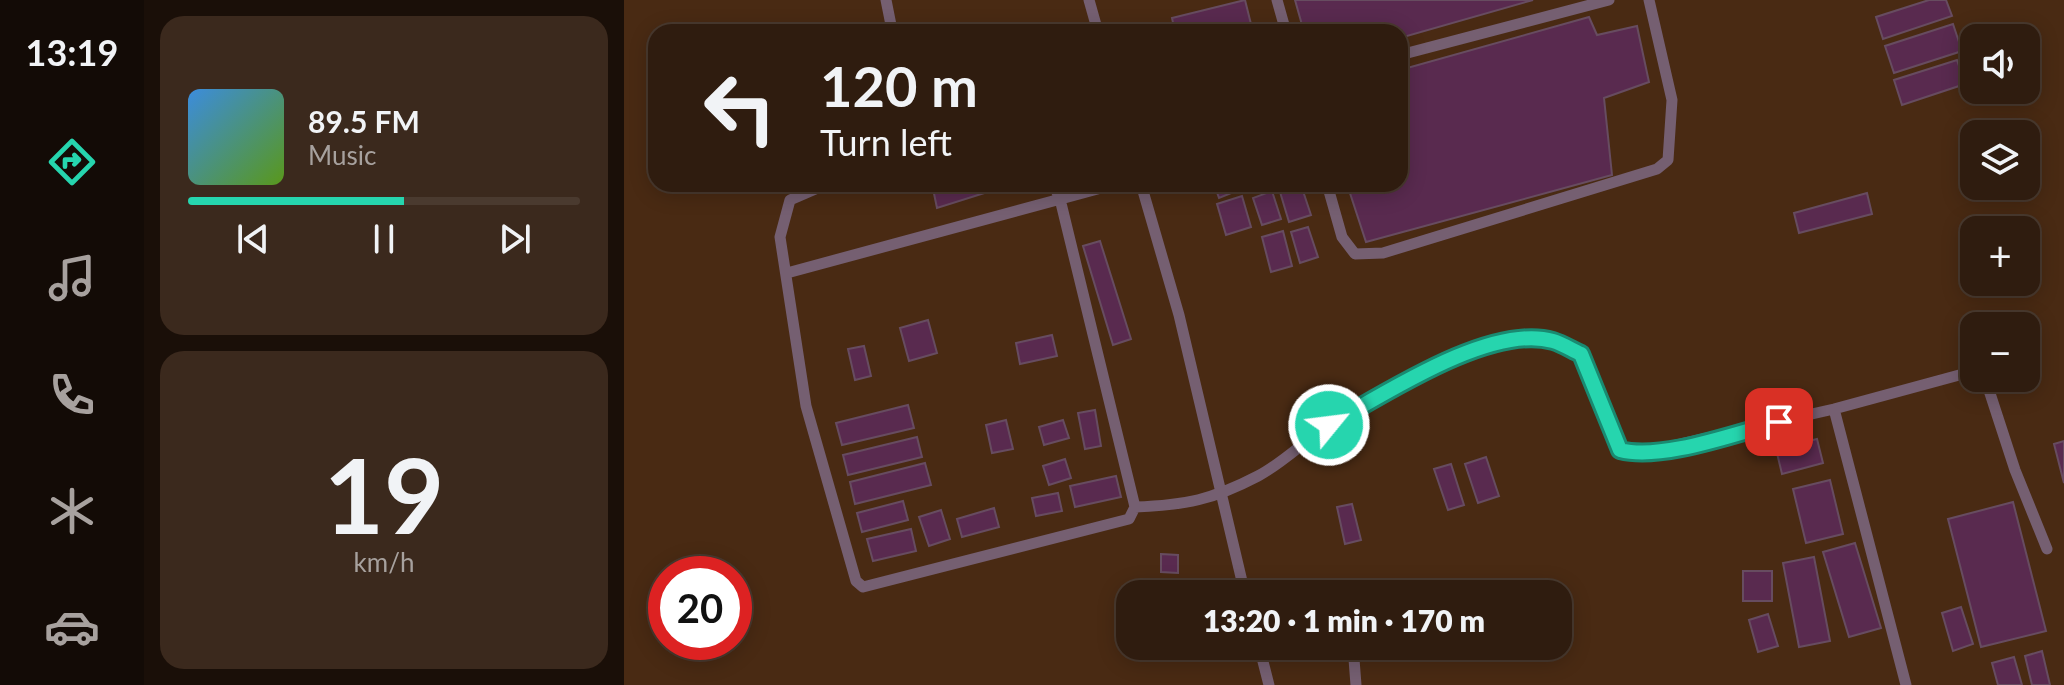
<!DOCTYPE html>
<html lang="en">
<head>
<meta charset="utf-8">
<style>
	:root { --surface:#2f1c0f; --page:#3b291d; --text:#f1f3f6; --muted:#a7a19e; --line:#4a3a2f; --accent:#26d5ae }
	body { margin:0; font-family:Lato,sans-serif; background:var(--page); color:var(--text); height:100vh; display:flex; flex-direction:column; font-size:30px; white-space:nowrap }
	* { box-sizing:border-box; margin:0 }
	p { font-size:26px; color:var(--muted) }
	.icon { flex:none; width:44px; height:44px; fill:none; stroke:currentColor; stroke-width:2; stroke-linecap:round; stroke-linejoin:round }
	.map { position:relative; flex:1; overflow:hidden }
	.details { display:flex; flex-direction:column; gap:16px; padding:16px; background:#1a0f08; width:480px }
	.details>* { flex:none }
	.guide { position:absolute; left:24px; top:24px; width:760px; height:168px; border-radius:24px; box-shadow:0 4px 20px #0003,0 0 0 2px var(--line); background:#2f1c0f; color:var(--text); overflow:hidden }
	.controls { position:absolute; left:1336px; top:24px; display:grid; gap:16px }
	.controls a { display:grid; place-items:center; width:80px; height:80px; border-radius:16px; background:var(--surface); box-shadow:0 4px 20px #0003,0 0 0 2px var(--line); font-size:40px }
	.speed { position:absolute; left:24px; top:556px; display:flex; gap:16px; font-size:40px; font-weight:700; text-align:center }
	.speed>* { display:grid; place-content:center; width:104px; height:104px; border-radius:50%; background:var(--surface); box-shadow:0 4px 20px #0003,0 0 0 2px var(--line); line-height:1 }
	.speed .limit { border:12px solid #d22; background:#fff; color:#111 }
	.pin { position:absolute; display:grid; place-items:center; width:68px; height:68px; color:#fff; margin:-34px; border-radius:16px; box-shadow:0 4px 12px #0006 }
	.me { position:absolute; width:88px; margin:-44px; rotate:61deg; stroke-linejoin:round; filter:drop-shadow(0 0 6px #0008) }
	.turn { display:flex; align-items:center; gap:28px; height:168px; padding:0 40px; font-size:36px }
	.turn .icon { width:104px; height:104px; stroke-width:2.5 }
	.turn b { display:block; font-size:56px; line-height:68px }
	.details .widget { flex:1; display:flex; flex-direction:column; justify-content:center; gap:12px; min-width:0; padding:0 28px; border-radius:24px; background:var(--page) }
	.details .dial { align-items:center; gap:0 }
	.dial b { font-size:104px; line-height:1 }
	.song { display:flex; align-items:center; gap:24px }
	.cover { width:96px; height:96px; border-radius:12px; background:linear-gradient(135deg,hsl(210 70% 55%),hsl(90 70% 35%)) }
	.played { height:8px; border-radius:4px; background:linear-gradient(90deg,var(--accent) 55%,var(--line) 55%) }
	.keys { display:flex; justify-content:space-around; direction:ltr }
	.trip { position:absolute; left:492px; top:580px; width:456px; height:80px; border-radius:24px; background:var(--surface); box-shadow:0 4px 20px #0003,0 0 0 2px var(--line); font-weight:800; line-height:80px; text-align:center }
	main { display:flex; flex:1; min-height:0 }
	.tab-bar { display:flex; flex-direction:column; width:144px; justify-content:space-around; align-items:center; background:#130b06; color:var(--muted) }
	.tab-bar .icon { width:56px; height:56px }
	.tab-bar .active { color:var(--accent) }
	.tab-bar b { font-size:36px; color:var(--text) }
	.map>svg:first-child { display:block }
	.built { fill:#492a13; fill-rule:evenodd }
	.building { fill:#592a4f; stroke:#674c60; stroke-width:2 }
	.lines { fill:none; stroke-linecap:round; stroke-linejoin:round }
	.lane { stroke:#755f71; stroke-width:11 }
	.route-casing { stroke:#198a71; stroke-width:20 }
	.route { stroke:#26d5ae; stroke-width:14 }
</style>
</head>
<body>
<main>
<nav class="tab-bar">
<b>13:19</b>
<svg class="icon active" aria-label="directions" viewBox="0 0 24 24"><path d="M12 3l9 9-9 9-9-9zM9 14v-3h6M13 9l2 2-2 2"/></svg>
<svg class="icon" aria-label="music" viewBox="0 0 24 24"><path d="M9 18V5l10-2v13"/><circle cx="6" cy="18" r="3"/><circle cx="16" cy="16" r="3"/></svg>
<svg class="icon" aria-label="phone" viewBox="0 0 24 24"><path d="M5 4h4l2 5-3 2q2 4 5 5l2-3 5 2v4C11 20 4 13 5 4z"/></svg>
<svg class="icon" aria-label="climate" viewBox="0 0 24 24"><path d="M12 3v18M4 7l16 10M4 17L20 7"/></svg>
<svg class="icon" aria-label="car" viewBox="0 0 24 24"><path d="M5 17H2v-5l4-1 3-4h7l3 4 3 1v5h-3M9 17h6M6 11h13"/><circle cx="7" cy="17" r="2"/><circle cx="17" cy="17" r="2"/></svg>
</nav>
<section class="details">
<div class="widget">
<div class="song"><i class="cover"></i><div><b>89.5 FM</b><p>Music</p></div></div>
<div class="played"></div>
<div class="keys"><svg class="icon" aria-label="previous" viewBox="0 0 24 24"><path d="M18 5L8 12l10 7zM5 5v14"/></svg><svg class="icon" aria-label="pause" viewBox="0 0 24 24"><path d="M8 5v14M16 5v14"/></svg><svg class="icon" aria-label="next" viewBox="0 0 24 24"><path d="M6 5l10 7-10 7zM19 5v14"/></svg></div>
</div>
<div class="widget dial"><b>19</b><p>km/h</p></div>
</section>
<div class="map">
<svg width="1440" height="685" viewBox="0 0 1440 685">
	<rect width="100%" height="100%" fill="#3f2614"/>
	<path class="built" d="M0 0H1440V685H0ZM32 32H776V184H32ZM1350 38H1402V90H1350ZM1350 134H1402V186H1350ZM1350 230H1402V282H1350ZM1350 326H1402V378H1350ZM42 574H110V642H42ZM506 594H934V646H506Z"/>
	<path class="building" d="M621 0 627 24 598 32H551L548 18Z
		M671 0H909L776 38V32H680Z
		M1305 0H1322L1328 16 1259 39 1252 17Z
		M965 17 973 35 1013 26 1025 82 980 98 988 175 742 242 723 184H776V70Z
		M1329 24 1338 51 1270 73 1261 46Z
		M1333 60 1341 84 1278 105 1270 80Z
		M308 184H389L313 208Z
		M590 184H618L620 188 595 198Z
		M677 185 687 215 665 222 656 192Z
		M648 191 657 219 638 225 629 198Z
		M1243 193 1248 214 1175 233 1170 213Z
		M618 196 627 227 602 235 593 204Z
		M684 227 694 257 676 263 667 232Z
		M659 231 668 266 647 272 638 237Z
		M476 241 507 339 489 345 459 246Z
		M304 320 313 353 285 361 276 328Z
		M428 335 433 356 396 364 392 343Z
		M240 346 247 376 231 380 224 349Z
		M284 405 290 428 218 445 212 423Z
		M471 410 477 446 461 449 454 413Z
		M382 420 389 449 368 453 362 425Z
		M439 420 445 438 420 445 415 427Z
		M293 437 298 457 224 475 219 455Z
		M1193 439 1199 463 1158 474 1152 449Z
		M1440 441V483L1430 444Z
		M862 457 875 496 854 503 841 464Z
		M441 459 447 478 425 485 419 466Z
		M301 463 307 485 231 504 226 482Z
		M827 464 840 505 824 510 810 469Z
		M492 476 497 497 451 507 446 486Z
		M1206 480 1219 534 1182 543 1169 489Z
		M434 493 438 511 412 516 408 498Z
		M279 501 284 520 238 532 233 513Z
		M1389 502 1422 631 1357 647 1324 519Z
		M728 504 737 540 721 544 713 507Z
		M370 508 375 527 338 537 333 519Z
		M317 510 326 539 305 546 295 517Z
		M287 529 292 551 249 561 243 539Z
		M1231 543 1257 628 1225 637 1199 552Z
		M537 554 554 555V573L537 572Z
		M1190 557 1206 641 1175 647 1159 563Z
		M1119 571H1148V601H1119Z
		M1337 607 1349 644 1329 651 1318 613Z
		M1144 614 1154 646 1134 652 1125 620Z
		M1418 651 1426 685H1408L1401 656Z
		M1390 657 1398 685H1374L1368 663Z"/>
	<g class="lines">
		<path class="lane" d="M262 0 268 30
			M465 0 474 32
			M653 0 662 32
			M776 55 985 0
			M203 184 166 200 156 237 182 406 232 581 239 587 505 519 511 507 436 199 429 184
			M517 184 555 315 621 594
			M703 184 718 237 731 254 759 253 1033 169 1044 160 1048 100 1025 0
			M163 273 492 184
			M1361 378 1391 470 1423 549
			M1210 409 1282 685
			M511 507C562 505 588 500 634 476 659 463 680 441 704 426 762 386 852 335 924 340 935 341 947 350 957 354L996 450 1012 454 1210 409 1350 371
			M635 646 645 685
			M729 646 732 685"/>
	</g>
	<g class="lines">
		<g class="route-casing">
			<path id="route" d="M705 425C759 395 867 323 929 341 939 344 948 350 957 354L996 450C1038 461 1112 433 1155 422"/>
		</g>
		<use href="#route" class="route"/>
	</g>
</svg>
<div class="controls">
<a><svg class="icon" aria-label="sound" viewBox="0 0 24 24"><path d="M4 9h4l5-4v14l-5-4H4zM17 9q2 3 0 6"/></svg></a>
<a><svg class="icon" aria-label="layers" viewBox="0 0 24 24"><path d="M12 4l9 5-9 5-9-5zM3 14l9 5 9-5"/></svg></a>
<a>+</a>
<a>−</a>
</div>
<div class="speed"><div class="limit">20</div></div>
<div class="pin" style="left:1155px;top:422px;background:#d93025"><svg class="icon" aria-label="arrive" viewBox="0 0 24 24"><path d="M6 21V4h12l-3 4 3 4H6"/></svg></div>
<svg class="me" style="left:705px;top:425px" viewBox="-20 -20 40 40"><circle r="17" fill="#26d5ae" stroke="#fff" stroke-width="3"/><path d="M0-11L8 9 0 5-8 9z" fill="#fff"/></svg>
<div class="trip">13:20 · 1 min · 170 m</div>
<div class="guide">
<div class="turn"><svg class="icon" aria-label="left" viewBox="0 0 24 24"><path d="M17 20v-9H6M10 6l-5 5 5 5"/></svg><div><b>120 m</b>Turn left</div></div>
</div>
</div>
</main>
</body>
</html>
